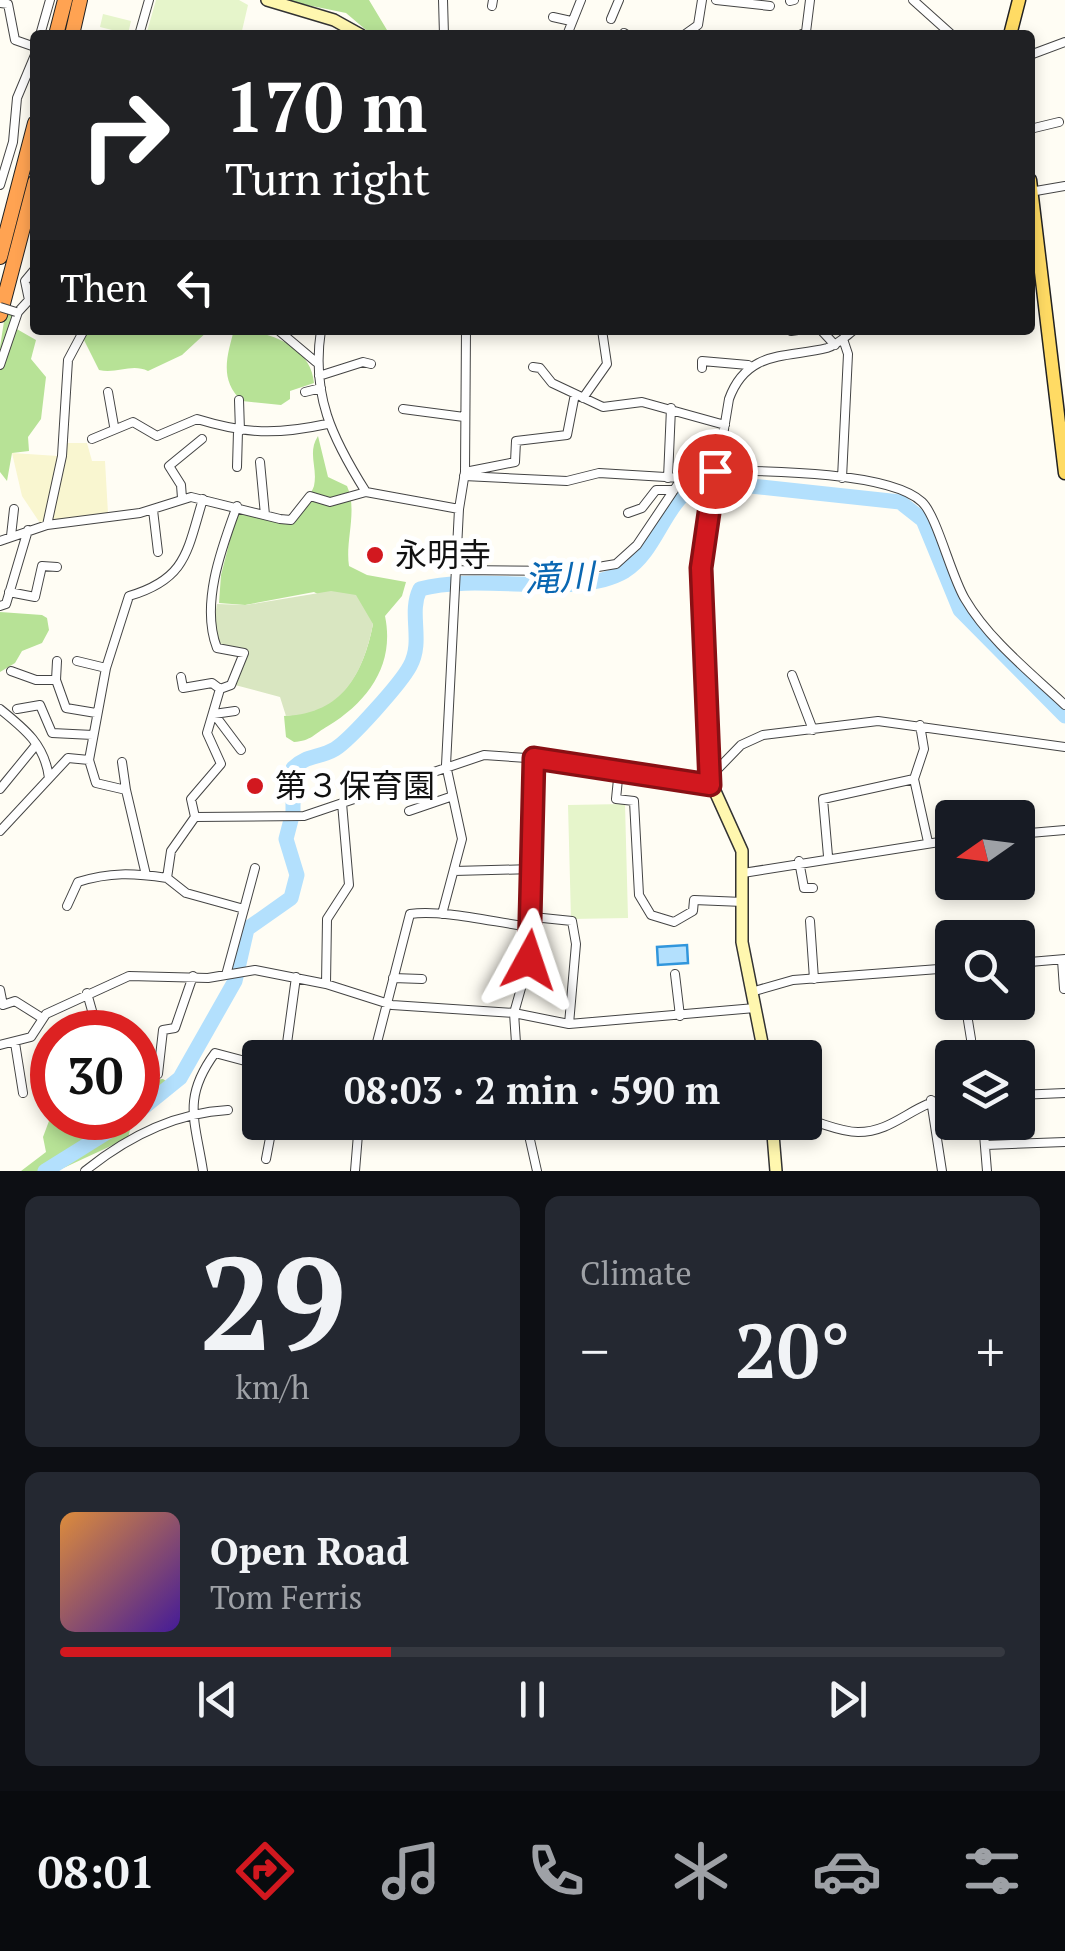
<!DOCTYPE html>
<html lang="en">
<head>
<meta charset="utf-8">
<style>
	:root { --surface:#171b24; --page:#242831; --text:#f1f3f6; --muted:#9ea1a6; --line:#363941; --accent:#d2181f }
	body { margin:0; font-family:"PT Serif","Noto Sans JP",serif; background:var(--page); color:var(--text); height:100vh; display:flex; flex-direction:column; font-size:38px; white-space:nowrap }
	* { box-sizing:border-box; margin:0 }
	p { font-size:32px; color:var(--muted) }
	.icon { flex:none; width:55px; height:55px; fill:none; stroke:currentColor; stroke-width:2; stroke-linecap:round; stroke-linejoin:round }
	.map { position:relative; height:1171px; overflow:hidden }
	.side { display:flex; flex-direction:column; gap:25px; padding:25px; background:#0d0f14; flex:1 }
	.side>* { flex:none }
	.top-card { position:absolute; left:30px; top:30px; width:1005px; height:305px; border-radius:10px; box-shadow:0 5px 15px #0003; background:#202124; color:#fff; overflow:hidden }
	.needle { width:65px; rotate:256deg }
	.buttons { position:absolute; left:935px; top:800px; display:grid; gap:20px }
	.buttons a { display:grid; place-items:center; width:100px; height:100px; border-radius:10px; background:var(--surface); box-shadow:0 5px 15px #0003; font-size:50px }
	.speed { position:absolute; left:30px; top:1010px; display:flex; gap:20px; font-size:50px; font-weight:700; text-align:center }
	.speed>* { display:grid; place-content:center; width:130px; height:130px; border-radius:50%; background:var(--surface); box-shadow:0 5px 15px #0003; line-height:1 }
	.speed .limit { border:15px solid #d22; background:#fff; color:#111 }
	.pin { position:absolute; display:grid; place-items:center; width:85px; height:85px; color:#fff; margin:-42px; border:5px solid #fff; border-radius:50%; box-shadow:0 2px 10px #0007 }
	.me { position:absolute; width:110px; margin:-55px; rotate:5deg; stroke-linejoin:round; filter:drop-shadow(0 0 8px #0008) }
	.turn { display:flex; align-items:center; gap:35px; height:210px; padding:0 30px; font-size:45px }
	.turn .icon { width:130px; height:130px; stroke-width:2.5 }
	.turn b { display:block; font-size:70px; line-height:85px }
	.then { display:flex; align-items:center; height:95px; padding:0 30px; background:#0003; gap:20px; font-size:38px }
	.big { font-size:75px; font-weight:700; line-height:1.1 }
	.side .card { flex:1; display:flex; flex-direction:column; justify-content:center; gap:15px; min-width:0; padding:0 35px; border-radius:15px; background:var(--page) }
	.side .dial { align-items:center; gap:0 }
	.dial b { font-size:130px; line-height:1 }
	.song { display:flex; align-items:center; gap:30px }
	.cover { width:120px; height:120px; border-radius:15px; background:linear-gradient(135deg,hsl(30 70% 55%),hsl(260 70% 35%)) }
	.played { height:10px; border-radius:5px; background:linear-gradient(90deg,var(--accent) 35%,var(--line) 35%) }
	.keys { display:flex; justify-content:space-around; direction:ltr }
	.heat { display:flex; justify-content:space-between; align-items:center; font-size:55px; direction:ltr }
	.side .tiles { flex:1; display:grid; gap:25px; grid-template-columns:1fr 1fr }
	.card:last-child { grid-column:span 2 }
	.trip { position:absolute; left:242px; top:1040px; width:580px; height:100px; border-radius:10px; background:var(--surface); box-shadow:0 5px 15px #0003; font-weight:700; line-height:100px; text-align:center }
	.tabs { display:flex; height:160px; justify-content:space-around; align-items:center; background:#090b0e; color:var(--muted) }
	.tabs .icon { width:70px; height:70px }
	.tabs .on { color:var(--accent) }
	.tabs b { font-size:45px; color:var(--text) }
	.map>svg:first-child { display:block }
	.farmland { fill:#f9f6d0 }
	.forest { fill:#b7e296 }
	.cemetery { fill:#d9e6c1 }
	.pitch { fill:#e6f5cb }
	.water { fill:#b3e0fd; stroke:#3196dc; stroke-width:2.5 }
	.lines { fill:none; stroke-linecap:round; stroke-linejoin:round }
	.river { stroke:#b3e0fd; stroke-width:15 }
	.street-tunnel { stroke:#dbdad2; stroke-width:8; stroke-dasharray:8 4; stroke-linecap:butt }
	.street-casing { stroke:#444; stroke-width:10 }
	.secondary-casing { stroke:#333; stroke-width:14 }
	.primary-casing { stroke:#222; stroke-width:15 }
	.highway-casing { stroke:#222; stroke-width:16 }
	.street { stroke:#fff; stroke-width:8 }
	.secondary { stroke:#fff7af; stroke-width:11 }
	.primary { stroke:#ffdb64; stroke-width:12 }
	.highway { stroke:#ffa352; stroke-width:14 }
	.street-bridge-casing { stroke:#444; stroke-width:10; stroke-linecap:butt }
	.street-bridge { stroke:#fff; stroke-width:8 }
	.route-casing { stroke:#881014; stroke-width:25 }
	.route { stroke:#d2181f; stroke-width:18 }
	.poi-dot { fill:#d2181f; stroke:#fff; stroke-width:4 }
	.labels { text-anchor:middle; stroke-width:10; stroke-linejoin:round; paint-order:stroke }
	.poi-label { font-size:32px; fill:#111; stroke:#fff; text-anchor:start }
	.water-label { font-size:35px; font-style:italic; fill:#0a67b2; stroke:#fff }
</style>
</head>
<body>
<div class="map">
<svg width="1065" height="1171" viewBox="0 0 1065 1171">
	<rect width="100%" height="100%" fill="#fffdf4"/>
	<path class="farmland" d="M66 443H87L92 461H105L108 513 40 523 22 496 12 453 58 456Z"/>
	<path class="forest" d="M283 0H369L390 35H372L346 13Z
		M9 313 15 314V328L36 340 31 359 46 377 41 419 28 437 29 451 12 453 7 481 0 472V347L5 315Z
		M86 330H209L182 355 148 371C132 363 117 374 99 370L84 340Z
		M234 330C266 330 311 345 314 383L290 391V399L281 405 242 401C219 380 227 356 234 330Z
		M318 436 328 477 347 486C358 510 345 541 349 566L367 575 406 582 402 596 385 616C395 664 369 701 328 726 314 734 311 741 294 742L286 737 284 716C341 711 363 676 373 624L314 592 245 605 219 603 221 575 238 509 271 518 294 514C300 506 311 495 314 486 318 467 307 453 318 436Z
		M0 612 42 615 47 618 49 630 42 643 22 651 15 663 0 672Z
		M163 1079 172 1085 131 1126 128 1138 57 1171H21L46 1152 43 1137 52 1113V1118H138V1082Z"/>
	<path class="cemetery" d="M331 591 356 595 373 624C363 674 343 713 286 716L280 697 235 685 248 649 217 648 213 626 217 604 246 605Z"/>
	<path class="pitch" d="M156 0H239L248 5 241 35H146Z
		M103 14 131 21 128 34 100 27Z
		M625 804 628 918 571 919 568 805Z"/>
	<path class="water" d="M687 945 688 963 658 965 657 947Z"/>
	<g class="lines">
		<path class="river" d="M138 1112 180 1078 235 981 247 929 291 898 297 875 286 839 293 812V768C306 755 320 758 335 749 351 739 401 683 410 666 424 640 408 614 420 589 482 572 576 600 625 571 660 549 665 494 705 481L900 502 923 520 960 610 1065 716
			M45 1171 130 1118"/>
		<path class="street-tunnel" d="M31 98 35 97"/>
		<g class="street-casing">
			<path id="street" d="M443 0 444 35
				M716 0 770 6
				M913 0 952 35
				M790 1 794 0
				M0 3 8 4 15 40 35 47
				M492 6 493 0
				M553 17 571 21
				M611 19 619 0
				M624 33 627 35
				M40 35 50 0
				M139 35 149 0
				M567 35 581 0
				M684 35 698 25 702 0
				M800 35 806 32 810 0
				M1030 55 1065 42
				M1030 129 1059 122
				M0 185 13 142 17 98 35 55
				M1030 192 1065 186
				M278 330 316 362
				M321 330C311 395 332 438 366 492
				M821 330 835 345
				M791 331 798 330
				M0 365 18 312 29 300 25 281 35 269
				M533 367 540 368 552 383 603 407 642 402 725 425
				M702 368V361L748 365
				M319 376 363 362 371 364
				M108 392 114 426
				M305 392 321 388
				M583 398 607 364 602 330
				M239 400 240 431
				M403 409 464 417
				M92 439 133 422 157 436 197 419C246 434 276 435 327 424
				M260 462 265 515
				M237 467 238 431
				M465 472 515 462 516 441 567 435 575 394
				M464 476 567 481 599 473 682 478
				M668 478 671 408
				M842 478 848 354 843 339
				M182 498 181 485 169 466 202 439
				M153 510 158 552
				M628 513 642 508 656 490H674
				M47 525 62 456 68 360 84 330
				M11 536 14 509
				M0 541 47 525 140 513 191 497 280 519 291 520 310 496 330 502 366 492 459 509
				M458 570 574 571 616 564 637 545 682 478 697 470C747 471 887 469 922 502 937 516 951 576 965 599 989 640 1031 673 1065 705
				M9 592 35 597 42 566 57 567
				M0 606 6 604 28 530
				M57 661 56 680 66 708 96 713
				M77 661 106 668
				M11 671 36 680H56
				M792 675 813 730
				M181 677 183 688 212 683 220 689
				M0 709C25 729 45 745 49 778
				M17 709 40 705 52 733 93 735
				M235 711 214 714 241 750
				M920 725 924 749 914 779 928 842
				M89 760 106 668 129 596C187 579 187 551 203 499
				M619 769 616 799 634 801 639 895 651 915 674 922 693 911 694 900 743 902
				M709 778 701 568 729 399C747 349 788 358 827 348 837 345 846 336 854 330
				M709 778 741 745 763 735 878 721 1065 747
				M0 789 36 745
				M126 790 146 875
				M409 811 450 797
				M195 817 191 799 221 764 207 733 220 689 231 685 244 653 217 648C200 604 222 547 237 506
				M0 831 68 758 89 760 96 783 126 790 122 762
				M1018 834 1065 830
				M828 856 823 799 914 779
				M799 861 804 888H813
				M454 871 534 869
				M743 873 952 840
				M67 906 78 882C110 872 133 873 167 878
				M244 909 255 868
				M442 914 462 839 446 765 459 509 465 472 466 330
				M533 917 572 921 576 944 569 1024
				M810 921 814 979
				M1062 960 1064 989
				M1018 963 1065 959
				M675 974 680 1016
				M226 975 244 909 186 893 167 878 171 851 195 817 304 816 484 755 570 761 710 785
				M393 978 422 979
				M326 984 327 919 349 885 342 803
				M0 990 3 1005 15 1001 42 1018
				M751 992 793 980 952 968
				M87 993 98 1032
				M965 1002 971 1039
				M15 1043 23 1093
				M0 1045 31 1037 46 1014 129 976 208 978 255 970 326 984 392 1005 514 1013 569 1024 755 1008
				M285 1058 296 977
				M373 1058 410 914C442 909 497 923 532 927
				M517 1058 514 1013 529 960 533 917 534 758
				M158 1074 163 1030 175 1028 193 976
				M1018 1095 1065 1093
				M931 1100 942 1171
				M805 1119C823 1123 840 1132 858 1132 896 1132 914 1101 952 1098
				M334 1122 358 1125
				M526 1122 537 1171
				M983 1122 987 1171
				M986 1145 1065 1142
				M266 1159 273 1122
				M85 1171C127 1137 174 1113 228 1110
				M203 1171C195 1120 182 1098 215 1053L260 1065
				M355 1171 359 1122"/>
		</g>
		<g class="secondary-casing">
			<path id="secondary" d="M267 0 334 20 361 35
				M709 778 742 851V942L765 1058
				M772 1122 776 1171"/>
		</g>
		<g class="primary-casing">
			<path id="primary" d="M1010 35 1019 0
				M1030 180 1065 473"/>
		</g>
		<g class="highway-casing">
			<path id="highway" d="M56 35 65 0
				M72 35 80 0
				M0 257 35 123
				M0 315 35 182"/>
		</g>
		<use href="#street" class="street"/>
		<use href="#secondary" class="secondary"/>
		<use href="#primary" class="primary"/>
		<use href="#highway" class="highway"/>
		<g class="street-bridge-casing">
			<path id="street-bridge" d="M0 307 16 312"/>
		</g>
		<use href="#street-bridge" class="street-bridge"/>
	</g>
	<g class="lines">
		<g class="route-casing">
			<path id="route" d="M529 960 534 758 710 785 701 568 715 471"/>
		</g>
		<use href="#route" class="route"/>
	</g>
	<g class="poi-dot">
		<circle cx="375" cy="555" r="10"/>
		<circle cx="255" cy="786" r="10"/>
	</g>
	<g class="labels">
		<g class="poi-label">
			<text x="395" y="566">永明寺</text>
			<text x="275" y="797">第３保育園</text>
		</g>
		<g class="water-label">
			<text transform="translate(559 578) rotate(-3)" y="12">滝川</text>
		</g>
	</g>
</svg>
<div class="buttons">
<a><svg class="needle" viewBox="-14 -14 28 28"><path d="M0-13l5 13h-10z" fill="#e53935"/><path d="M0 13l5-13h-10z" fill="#9ea1a6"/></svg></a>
<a><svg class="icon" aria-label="search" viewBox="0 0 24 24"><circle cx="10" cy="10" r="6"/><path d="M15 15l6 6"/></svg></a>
<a><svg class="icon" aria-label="layers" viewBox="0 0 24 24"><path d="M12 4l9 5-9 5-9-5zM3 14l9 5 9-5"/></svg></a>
</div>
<div class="speed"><div class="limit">30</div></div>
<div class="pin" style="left:715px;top:471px;background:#d93025"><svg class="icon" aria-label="arrive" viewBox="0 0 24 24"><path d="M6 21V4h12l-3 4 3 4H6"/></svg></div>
<svg class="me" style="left:529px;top:960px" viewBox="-20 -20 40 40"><path d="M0-17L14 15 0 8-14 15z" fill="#d2181f" stroke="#fff" stroke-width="4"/></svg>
<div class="trip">08:03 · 2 min · 590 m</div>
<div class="top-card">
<div class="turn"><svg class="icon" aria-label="right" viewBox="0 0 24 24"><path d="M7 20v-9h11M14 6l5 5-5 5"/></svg><div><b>170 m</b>Turn right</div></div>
<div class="then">Then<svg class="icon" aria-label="left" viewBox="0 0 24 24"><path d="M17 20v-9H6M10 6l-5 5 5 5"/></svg></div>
</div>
</div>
<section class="side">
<div class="tiles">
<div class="card dial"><b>29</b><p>km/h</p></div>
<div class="card"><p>Climate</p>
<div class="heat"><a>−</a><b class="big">20°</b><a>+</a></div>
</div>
<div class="card">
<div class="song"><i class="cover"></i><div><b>Open Road</b><p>Tom Ferris</p></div></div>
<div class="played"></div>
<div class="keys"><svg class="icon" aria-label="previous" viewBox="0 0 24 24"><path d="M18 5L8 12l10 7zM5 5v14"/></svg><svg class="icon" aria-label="pause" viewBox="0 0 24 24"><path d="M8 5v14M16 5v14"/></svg><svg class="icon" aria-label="next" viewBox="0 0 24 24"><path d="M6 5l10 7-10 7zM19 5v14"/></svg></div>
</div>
</div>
</section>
<nav class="tabs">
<b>08:01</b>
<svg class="icon on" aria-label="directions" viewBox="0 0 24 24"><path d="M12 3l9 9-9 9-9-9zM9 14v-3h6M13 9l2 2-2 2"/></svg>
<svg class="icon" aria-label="music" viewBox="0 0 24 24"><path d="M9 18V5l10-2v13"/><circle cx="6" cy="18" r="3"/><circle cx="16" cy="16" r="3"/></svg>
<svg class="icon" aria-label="phone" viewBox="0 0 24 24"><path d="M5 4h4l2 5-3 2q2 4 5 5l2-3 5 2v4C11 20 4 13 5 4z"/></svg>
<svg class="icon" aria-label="climate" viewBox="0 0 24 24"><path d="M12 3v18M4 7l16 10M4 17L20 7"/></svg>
<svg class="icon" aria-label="car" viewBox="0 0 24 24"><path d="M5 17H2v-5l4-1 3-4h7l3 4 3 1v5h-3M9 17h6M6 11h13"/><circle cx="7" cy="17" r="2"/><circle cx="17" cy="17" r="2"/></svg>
<svg class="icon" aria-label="filters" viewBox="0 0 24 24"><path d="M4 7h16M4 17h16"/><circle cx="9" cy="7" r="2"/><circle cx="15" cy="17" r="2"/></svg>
</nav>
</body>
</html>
